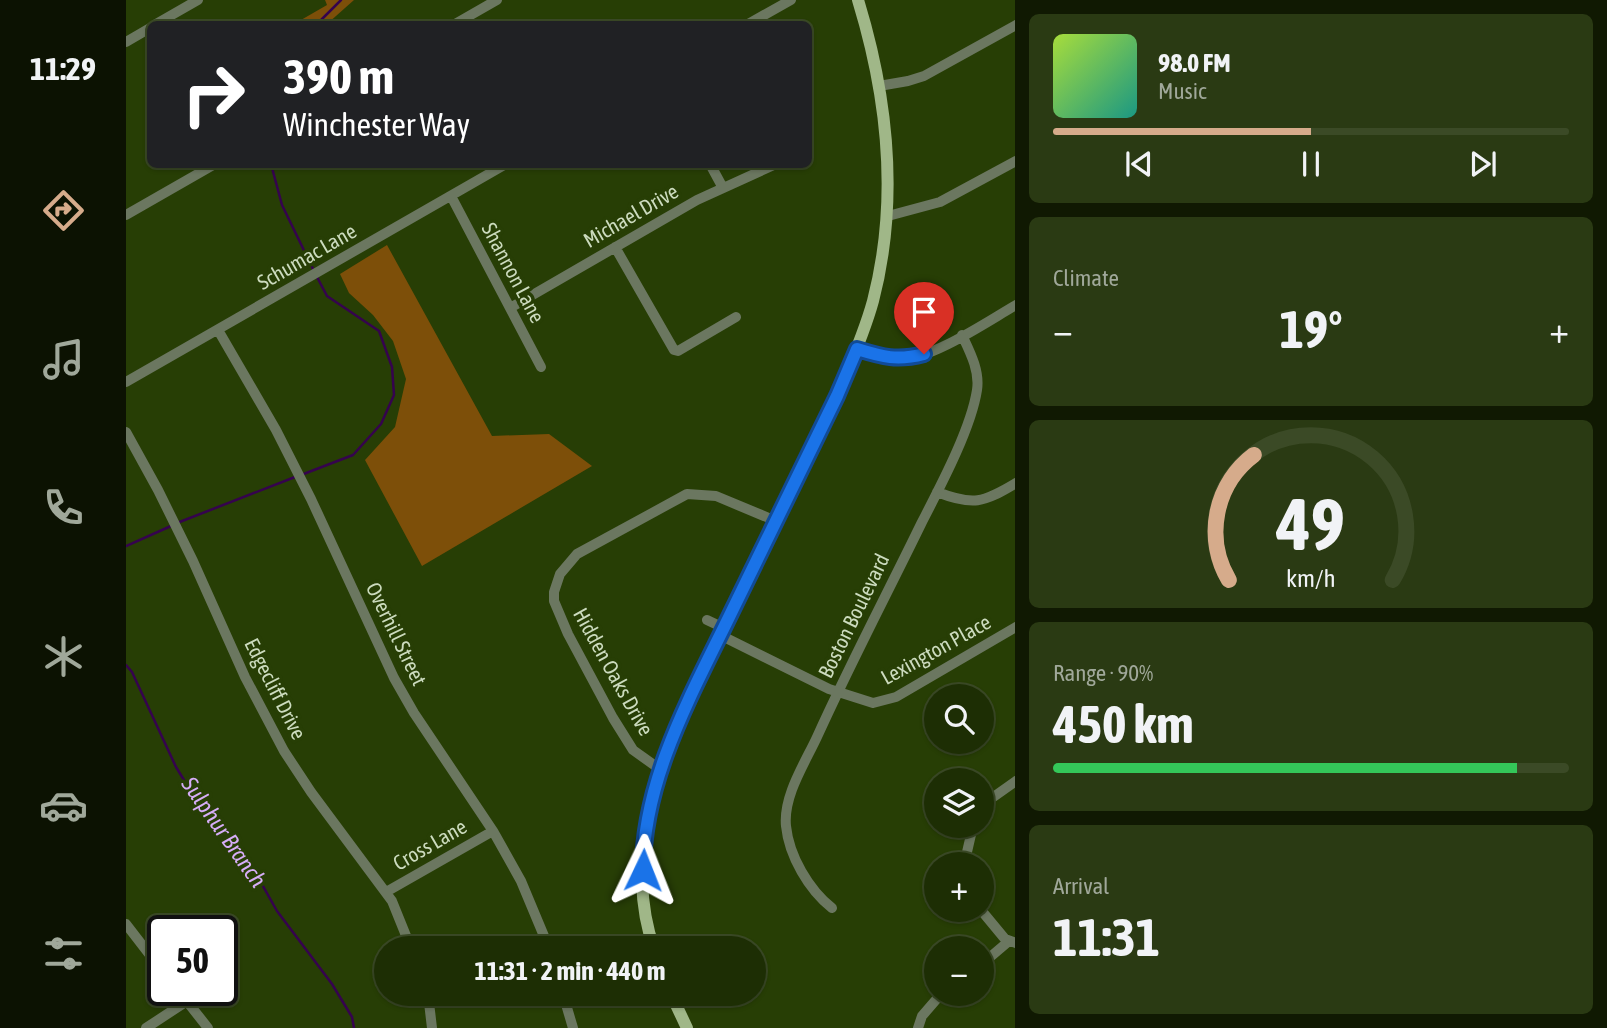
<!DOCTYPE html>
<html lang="en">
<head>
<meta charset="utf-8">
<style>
	:root { --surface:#1d2e04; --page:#2a3a13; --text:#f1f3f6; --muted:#a0a89a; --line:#3b4a26; --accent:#d6ab8b }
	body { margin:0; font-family:"Asap Condensed",sans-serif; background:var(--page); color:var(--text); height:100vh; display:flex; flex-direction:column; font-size:26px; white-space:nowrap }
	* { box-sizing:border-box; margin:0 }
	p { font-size:23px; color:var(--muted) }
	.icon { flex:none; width:38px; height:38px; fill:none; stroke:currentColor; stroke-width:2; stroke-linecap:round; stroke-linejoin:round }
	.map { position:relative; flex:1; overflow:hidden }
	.details { display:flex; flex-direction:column; gap:14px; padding:14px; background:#101902; width:592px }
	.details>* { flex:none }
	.guide { position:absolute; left:21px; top:21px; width:665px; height:147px; border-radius:10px; box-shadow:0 2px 5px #0004,0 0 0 2px var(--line); background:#202124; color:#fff; overflow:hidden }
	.buttons { position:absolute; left:798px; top:684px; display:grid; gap:14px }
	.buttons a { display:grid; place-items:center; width:70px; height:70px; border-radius:50%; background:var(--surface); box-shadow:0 2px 5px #0004,0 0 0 2px var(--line); font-size:35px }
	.speed { position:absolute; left:21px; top:915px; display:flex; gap:14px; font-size:35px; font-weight:700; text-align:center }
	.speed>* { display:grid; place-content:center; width:91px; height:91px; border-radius:50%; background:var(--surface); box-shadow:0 2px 5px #0004,0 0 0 2px var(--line); line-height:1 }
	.speed .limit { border:4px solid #111; border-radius:10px; background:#fff; color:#111 }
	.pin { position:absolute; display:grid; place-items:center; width:60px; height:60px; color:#fff; margin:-72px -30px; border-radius:50% 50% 50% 0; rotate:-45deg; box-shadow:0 0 7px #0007 }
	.pin .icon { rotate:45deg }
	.me { position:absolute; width:77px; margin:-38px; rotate:2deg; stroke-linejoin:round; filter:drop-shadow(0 0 5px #0008) }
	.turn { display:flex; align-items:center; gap:24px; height:147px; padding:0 21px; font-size:32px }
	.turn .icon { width:91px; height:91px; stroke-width:2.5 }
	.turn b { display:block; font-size:49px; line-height:60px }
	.big { font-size:52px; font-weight:700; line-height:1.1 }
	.details .tile { flex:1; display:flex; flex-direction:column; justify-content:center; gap:10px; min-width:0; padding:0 24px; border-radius:10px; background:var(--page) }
	.details .dial { align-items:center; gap:0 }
	.dial svg { height:182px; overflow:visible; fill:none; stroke:var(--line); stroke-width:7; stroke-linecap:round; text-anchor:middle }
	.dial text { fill:var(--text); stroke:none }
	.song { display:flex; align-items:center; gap:21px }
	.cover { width:84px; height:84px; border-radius:10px; background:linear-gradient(135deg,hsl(80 70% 55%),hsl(170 70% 35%)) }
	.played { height:7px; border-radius:4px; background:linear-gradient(90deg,var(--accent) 50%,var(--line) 50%) }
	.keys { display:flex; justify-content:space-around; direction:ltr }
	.heat { display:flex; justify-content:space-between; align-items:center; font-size:38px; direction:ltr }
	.charge { height:10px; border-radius:5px; background:linear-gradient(90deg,#34c759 90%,var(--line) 0) }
	.trip { position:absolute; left:248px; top:936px; width:392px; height:70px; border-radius:35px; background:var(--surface); box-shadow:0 2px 5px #0004,0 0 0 2px var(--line); font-weight:700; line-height:70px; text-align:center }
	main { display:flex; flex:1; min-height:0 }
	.dock { display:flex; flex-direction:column; width:126px; justify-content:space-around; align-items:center; background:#0c1202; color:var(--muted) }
	.dock .icon { width:49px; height:49px }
	.dock .current { color:var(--accent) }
	.dock b { font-size:32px; color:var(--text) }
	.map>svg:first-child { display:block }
	.green { fill:#7d4f09 }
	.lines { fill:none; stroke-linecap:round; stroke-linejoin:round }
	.stream { stroke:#35034e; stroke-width:2.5 }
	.minor { stroke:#6b7760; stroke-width:10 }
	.major { stroke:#a0b788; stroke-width:12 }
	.route-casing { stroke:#114b97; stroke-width:18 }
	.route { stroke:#1a73e8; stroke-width:12 }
	.labels { text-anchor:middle; stroke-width:7; stroke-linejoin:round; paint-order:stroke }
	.street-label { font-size:21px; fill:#ccdbbe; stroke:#273e05 }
	.water-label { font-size:23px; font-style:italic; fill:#d6adf7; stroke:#273e05 }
</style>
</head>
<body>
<main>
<nav class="dock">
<b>11:29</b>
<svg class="icon current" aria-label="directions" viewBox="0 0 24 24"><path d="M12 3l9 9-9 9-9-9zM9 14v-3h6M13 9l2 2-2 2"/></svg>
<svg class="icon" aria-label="music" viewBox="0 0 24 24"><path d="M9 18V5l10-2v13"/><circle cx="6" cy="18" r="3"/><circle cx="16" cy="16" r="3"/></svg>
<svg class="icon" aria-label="phone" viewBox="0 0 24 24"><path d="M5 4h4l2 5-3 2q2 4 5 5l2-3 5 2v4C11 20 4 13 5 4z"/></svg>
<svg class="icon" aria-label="climate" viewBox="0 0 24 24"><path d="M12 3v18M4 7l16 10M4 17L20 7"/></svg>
<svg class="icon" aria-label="car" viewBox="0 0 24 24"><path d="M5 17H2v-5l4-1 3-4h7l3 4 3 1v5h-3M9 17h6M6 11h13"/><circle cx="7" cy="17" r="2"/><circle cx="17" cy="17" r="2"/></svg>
<svg class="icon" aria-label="filters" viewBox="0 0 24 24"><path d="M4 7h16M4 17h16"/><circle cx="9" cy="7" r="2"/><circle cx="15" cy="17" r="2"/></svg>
</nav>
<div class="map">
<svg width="890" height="1028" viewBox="0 0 890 1028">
	<rect width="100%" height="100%" fill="#273e05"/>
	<path class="green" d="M199 0H228L201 24H168L201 5Z
		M261 245 366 436 423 434 466 466 296 566 239 460 269 427 280 379 267 341 247 315 223 293 214 274Z"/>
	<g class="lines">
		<path class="stream" d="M191 24 215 0
			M145 164 156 205 188 271
			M175 475 227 455 255 424 268 395 266 367 253 331 201 296 191 277
			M51 523 169 477
			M0 546 45 526
			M0 665 6 672 50 767 69 798 124 863 151 911 206 984 226 1017 228 1028"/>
		<path class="minor" d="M30 24 72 0
			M329 24 371 0
			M622 24 665 0
			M0 42 24 28
			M753 86 782 81 798 76 890 25
			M584 164 597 188
			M325 196 415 367
			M0 215 89 164
			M762 216 814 202 890 161
			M489 247 548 350 552 351 610 317
			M384 308 571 200 650 164
			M92 330 150 430 185 499 268 678 288 713 367 831 395 881 423 948
			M731 349C745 353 760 359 774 359 805 360 862 321 890 305
			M0 382 380 164
			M0 432 32 490 67 561 119 677 158 751 185 792 266 901 285 948
			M811 492C847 506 857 503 890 483
			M581 620 598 628
			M594 635 703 689 747 703 770 697 890 627
			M535 770 507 750 487 718 442 634 428 601V592L434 574 451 554 561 494 590 496 650 521
			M856 809 866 798 890 781
			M826 826 845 831
			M841 864V852L847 826
			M260 892 367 831
			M706 908C683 890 663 856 660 826 657 796 679 763 691 737 724 664 761 594 796 522 814 487 845 429 851 390 854 371 844 352 836 335
			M855 910 879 939 890 943
			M0 924 37 972
			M599 948 614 945 622 948
			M628 955 634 962
			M856 964 883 941
			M52 990 82 1028
			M302 994 306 1028
			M437 994 447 1028
			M20 1028 61 1001
			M792 1028 796 1016 815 994"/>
		<path class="major" d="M528 948C513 907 513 855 522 812 534 752 570 685 597 630 635 552 673 474 711 396 724 365 738 334 747 301 773 201 762 98 732 0
			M545 994 561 1028"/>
	</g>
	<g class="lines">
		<g class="route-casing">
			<path id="route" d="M517 870C517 778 567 692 606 611 641 539 676 468 711 396L731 349C757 357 771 361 798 354"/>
		</g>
		<use href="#route" class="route"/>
	</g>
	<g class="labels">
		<g class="street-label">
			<text transform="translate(505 216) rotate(-30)" y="7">Michael Drive</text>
			<text transform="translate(181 257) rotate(-30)" y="7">Schumac Lane</text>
			<text transform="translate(387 273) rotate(62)" y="7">Shannon Lane</text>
			<text transform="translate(728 616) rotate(-64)" y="7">Boston Boulevard</text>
			<text transform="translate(270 634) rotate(64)" y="7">Overhill Street</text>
			<text transform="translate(810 650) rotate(-29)" y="7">Lexington Place</text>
			<text transform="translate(487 672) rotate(61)" y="7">Hidden Oaks Drive</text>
			<text transform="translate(149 689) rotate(63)" y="7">Edgecliff Drive</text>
			<text transform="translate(304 845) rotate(-30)" y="7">Cross Lane</text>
		</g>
		<g class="water-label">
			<text transform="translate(98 832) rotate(55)" y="8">Sulphur Branch</text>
		</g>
	</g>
</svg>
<div class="buttons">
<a><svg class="icon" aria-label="search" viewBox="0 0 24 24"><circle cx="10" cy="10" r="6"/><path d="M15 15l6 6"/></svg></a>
<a><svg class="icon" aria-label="layers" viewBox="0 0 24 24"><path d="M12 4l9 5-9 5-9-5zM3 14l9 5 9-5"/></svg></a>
<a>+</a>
<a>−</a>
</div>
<div class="speed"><div class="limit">50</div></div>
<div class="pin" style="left:798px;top:354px;background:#d93025"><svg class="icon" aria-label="arrive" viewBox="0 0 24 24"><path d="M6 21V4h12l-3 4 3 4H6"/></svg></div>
<svg class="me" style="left:517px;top:870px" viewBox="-20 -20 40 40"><path d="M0-17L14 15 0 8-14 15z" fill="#1a73e8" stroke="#fff" stroke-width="4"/></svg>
<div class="trip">11:31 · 2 min · 440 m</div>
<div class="guide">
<div class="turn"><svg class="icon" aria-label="right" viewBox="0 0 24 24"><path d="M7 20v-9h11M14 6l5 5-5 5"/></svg><div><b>390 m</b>Winchester Way</div></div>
</div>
</div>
<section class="details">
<div class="tile">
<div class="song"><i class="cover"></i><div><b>98.0 FM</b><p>Music</p></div></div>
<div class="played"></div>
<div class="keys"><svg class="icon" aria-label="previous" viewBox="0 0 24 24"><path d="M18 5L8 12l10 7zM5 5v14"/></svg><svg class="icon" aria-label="pause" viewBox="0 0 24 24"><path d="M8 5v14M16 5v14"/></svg><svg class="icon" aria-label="next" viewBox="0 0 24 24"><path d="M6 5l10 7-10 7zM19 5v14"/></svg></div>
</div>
<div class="tile"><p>Climate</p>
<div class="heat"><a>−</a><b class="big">19°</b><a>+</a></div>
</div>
<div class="tile dial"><svg viewBox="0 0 100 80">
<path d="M14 69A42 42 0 1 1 86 69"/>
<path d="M14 69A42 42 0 0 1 25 14" stroke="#d6ab8b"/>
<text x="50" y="56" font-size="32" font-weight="700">49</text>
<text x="50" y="72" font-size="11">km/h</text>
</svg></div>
<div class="tile"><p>Range · 90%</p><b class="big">450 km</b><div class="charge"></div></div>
<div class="tile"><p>Arrival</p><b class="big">11:31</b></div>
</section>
</main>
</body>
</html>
